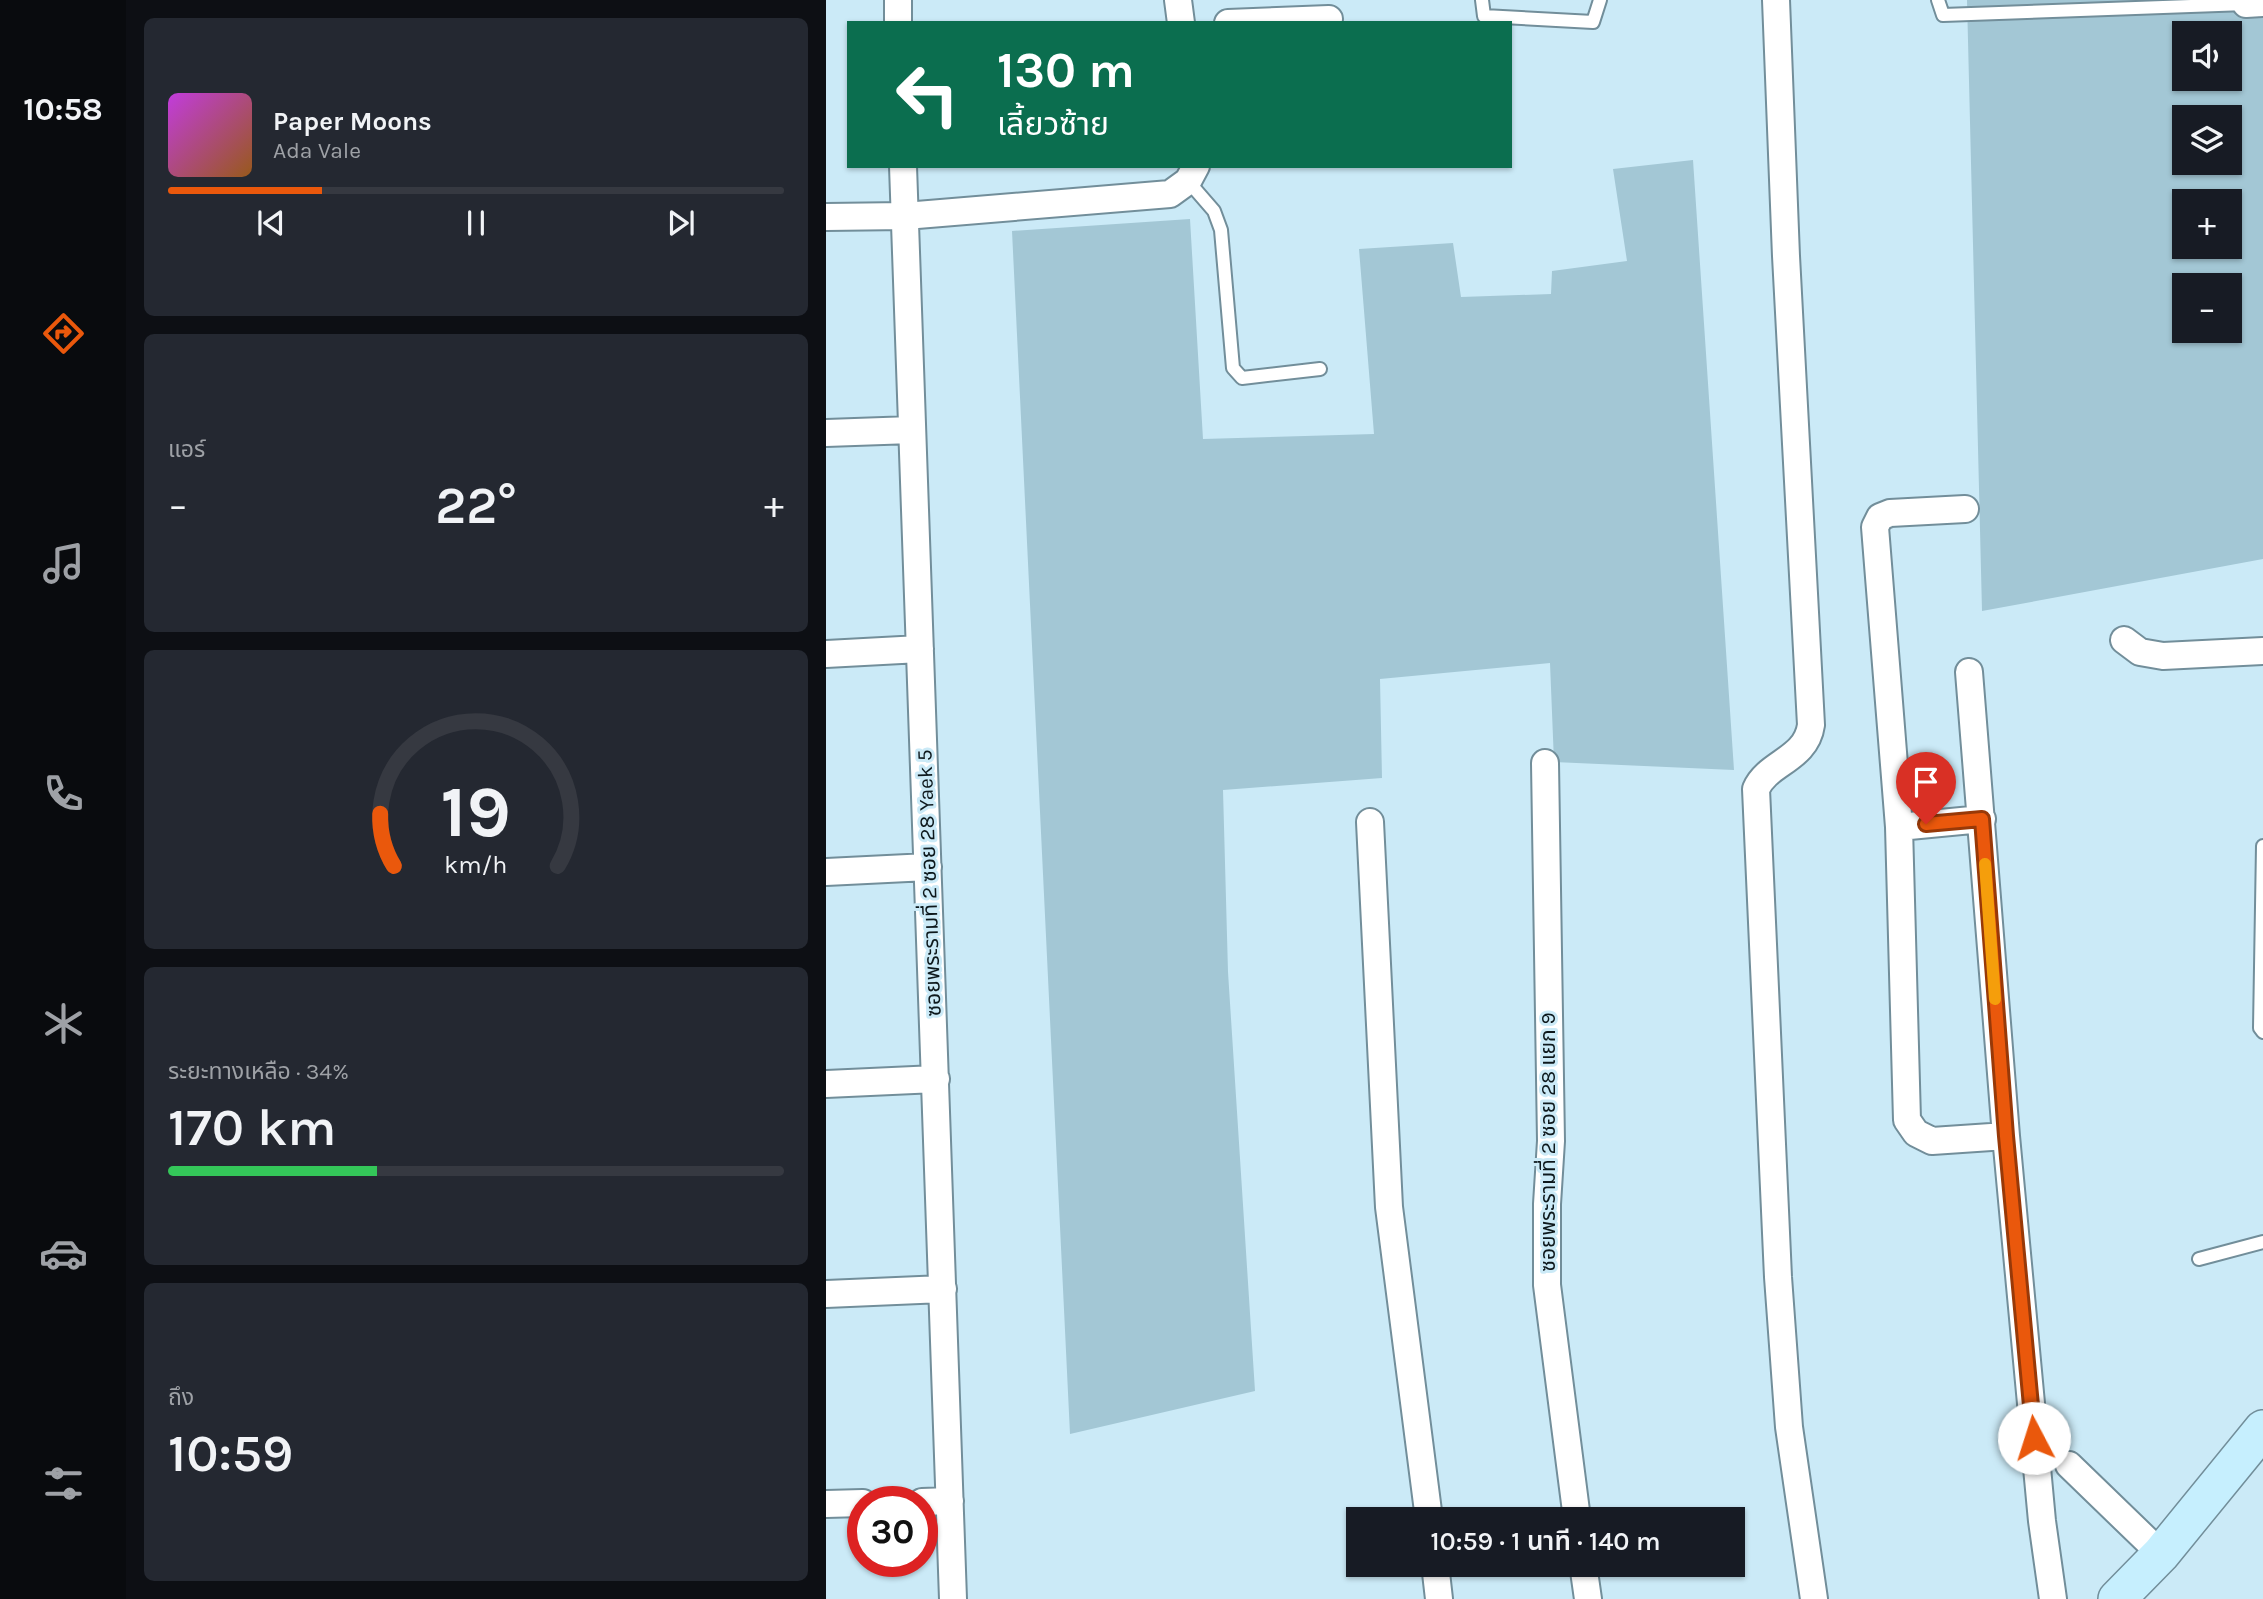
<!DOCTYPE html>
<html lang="th">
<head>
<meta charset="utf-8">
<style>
	:root { --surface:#171b24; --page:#242831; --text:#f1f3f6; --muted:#9ea1a6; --line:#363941; --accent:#ea580c }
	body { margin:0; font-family:Karla,"Noto Sans Thai",sans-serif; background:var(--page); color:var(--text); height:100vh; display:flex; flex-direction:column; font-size:26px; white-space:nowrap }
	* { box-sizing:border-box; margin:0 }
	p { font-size:23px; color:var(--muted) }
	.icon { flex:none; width:38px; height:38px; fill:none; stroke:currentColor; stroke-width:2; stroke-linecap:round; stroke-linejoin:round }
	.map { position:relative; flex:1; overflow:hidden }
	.side { display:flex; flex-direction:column; gap:18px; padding:18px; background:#0d0f14; width:700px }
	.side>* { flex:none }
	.hud { position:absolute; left:21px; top:21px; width:665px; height:147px; border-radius:0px; box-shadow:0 2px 5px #0004; background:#0b6e4f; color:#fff; overflow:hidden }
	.fabs { position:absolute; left:1346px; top:21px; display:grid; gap:14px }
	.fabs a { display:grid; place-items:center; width:70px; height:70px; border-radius:0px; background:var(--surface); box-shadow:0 2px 5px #0004; font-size:35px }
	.speed { position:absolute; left:21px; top:1486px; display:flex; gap:14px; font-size:35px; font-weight:700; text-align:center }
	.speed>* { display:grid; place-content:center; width:91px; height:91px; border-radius:50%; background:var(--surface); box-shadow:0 2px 5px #0004; line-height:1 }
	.speed .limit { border:10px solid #d22; background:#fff; color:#111 }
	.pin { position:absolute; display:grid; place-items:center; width:60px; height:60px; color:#fff; margin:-72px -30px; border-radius:50% 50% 50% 0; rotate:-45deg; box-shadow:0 0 7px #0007 }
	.pin .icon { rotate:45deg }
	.me { position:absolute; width:77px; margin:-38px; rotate:355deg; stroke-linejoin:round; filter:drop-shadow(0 0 5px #0008) }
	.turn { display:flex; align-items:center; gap:24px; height:147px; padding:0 35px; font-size:32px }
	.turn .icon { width:91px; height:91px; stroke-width:2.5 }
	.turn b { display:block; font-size:49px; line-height:60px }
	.big { font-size:52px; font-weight:600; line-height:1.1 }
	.side .tile { flex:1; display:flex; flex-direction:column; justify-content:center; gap:10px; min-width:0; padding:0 24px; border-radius:10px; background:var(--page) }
	.side .dial { align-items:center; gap:0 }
	.dial svg { height:182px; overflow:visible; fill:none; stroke:var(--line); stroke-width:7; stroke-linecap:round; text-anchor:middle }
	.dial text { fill:var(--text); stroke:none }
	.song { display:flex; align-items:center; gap:21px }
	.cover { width:84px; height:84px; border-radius:10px; background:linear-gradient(135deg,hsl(290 70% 55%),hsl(30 70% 35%)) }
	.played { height:7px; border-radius:4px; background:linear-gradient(90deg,var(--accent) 25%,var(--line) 25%) }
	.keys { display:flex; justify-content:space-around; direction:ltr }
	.heat { display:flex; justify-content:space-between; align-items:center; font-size:38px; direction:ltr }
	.charge { height:10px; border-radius:5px; background:linear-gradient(90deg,#34c759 34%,var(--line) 0) }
	.trip { position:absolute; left:520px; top:1507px; width:399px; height:70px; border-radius:0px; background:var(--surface); box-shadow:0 2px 5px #0004; font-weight:600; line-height:70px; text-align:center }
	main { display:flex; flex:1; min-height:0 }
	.tabs { display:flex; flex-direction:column; width:126px; justify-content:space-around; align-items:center; background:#090b0e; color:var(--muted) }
	.tabs .icon { width:49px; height:49px }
	.tabs .current { color:var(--accent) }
	.tabs b { font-size:32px; color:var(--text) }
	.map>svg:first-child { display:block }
	.green { fill:#a3c7d5; fill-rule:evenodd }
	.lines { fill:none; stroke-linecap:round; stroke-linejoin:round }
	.lane-casing { stroke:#728e9a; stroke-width:16 }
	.street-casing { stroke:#728e9a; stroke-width:30 }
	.secondary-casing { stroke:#728e9a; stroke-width:40 }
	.lane { stroke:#fff; stroke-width:12 }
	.street { stroke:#fff; stroke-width:26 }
	.secondary { stroke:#c6effe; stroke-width:37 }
	.route-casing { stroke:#983908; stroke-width:18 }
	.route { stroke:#ea580c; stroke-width:12 }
	.slow { stroke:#f59e0b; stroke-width:12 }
	.labels { text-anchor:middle; stroke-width:6; stroke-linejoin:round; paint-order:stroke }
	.street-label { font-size:21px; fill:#0d181c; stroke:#cbeaf7 }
</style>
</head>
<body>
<main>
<nav class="tabs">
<b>10:58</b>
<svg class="icon current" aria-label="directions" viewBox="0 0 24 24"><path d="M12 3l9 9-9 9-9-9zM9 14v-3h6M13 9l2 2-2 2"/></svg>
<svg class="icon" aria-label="music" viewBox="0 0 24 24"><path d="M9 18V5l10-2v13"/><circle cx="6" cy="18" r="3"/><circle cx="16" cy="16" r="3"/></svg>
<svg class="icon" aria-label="phone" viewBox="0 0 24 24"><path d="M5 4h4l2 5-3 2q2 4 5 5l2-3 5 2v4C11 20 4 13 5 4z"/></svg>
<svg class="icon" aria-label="climate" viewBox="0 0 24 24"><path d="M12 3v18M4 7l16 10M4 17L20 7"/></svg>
<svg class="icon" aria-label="car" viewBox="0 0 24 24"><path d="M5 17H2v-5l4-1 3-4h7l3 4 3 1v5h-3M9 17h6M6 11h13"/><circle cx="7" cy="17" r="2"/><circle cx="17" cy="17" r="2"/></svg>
<svg class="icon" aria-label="filters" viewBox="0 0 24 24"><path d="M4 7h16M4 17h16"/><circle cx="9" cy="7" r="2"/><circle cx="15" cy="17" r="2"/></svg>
</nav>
<section class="side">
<div class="tile">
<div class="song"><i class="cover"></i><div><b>Paper Moons</b><p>Ada Vale</p></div></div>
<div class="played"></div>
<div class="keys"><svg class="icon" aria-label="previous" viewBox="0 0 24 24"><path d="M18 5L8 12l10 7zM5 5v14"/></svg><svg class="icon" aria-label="pause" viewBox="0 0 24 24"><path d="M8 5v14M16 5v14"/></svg><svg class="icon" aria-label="next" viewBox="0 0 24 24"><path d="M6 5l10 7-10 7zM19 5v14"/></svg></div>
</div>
<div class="tile"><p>แอร์</p>
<div class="heat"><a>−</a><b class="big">22°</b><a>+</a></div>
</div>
<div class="tile dial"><svg viewBox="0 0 100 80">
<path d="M14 69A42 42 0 1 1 86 69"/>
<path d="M14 69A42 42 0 0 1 8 46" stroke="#ea580c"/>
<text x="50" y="56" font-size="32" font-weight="700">19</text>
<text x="50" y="72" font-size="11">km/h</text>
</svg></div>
<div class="tile"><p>ระยะทางเหลือ · 34%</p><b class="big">170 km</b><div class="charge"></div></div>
<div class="tile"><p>ถึง</p><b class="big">10:59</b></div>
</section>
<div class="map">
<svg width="1437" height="1599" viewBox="0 0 1437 1599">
	<rect width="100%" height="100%" fill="#cbeaf7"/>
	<path class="green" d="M1141 0H1437V559L1156 611ZM1358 33H1404V79H1358ZM1358 117H1404V163H1358ZM1358 201H1404V247H1358ZM1358 285H1404V331H1358Z
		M867 160 908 770 728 762 724 663 554 679 556 778 397 790 402 972 429 1391 244 1434 186 231 364 219 377 439 548 434 533 249 627 243 635 297 725 294 726 271 801 261 787 169Z"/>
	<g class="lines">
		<g class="lane-casing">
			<path id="lane" d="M656 0 658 16 767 22 774 0
				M1112 0 1117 15 1420 4
				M362 181 388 211 395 230 407 368 416 378 494 369
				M1437 846 1434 1028 1437 1032
				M1373 1259 1437 1242"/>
		</g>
		<g class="street-casing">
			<path id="street" d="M72 0V23
				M352 0 355 23
				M950 0 960 256 985 725C980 760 942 762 930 789L952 1277 963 1427 988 1599
				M1420 4 1437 3
				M402 23 503 19
				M77 166 127 1599
				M0 217 79 216 344 194 362 181 370 166
				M0 433 86 430
				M1139 509 1064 513 1054 517 1049 527 1073 827 1081 1120 1090 1133 1106 1141 1180 1136
				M1298 640 1314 652 1337 656 1437 651
				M0 654 94 649
				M1143 672 1180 1136 1216 1521 1227 1599
				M719 763 725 1141 721 1204V1285L751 1519
				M544 822 563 1207 603 1519
				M1073 827 1156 819
				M0 872 102 867
				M0 1084 110 1079
				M0 1294 117 1289
				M1243 1465 1335 1554
				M96 1502 124 1501
				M0 1504 37 1503
				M609 1564 613 1599
				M757 1564 762 1599"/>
		</g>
		<g class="secondary-casing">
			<path id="secondary" d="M1291 1599 1335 1554 1437 1429"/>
		</g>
		<use href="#lane" class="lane"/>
		<use href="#street" class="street"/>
		<use href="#secondary" class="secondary"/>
	</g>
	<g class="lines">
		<g class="route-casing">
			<path id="route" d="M1100 824 1156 819 1180 1136 1208 1438"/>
		</g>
		<use href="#route" class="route"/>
		<path class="slow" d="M1159 864 1169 999"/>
	</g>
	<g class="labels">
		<g class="street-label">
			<text transform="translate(103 883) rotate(-92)" y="7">ซอยพระรามที่ 2 ซอย 28 Yaek 5</text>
			<text transform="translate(722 1142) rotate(-90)" y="7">ซอยพระรามที่ 2 ซอย 28 แยก 9</text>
		</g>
	</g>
</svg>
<div class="fabs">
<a><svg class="icon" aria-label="sound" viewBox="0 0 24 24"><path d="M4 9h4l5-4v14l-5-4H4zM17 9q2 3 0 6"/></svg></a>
<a><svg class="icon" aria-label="layers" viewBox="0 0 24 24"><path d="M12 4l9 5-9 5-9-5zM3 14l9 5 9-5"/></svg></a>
<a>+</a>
<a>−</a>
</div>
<div class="speed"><div class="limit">30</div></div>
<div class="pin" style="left:1100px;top:824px;background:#d93025"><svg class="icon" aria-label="arrive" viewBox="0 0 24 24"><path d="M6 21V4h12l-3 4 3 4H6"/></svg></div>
<svg class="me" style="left:1208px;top:1438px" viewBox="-20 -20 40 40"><circle r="19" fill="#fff"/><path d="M0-13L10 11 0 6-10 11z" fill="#ea580c"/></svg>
<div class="trip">10:59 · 1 นาที · 140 m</div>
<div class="hud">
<div class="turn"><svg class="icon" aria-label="left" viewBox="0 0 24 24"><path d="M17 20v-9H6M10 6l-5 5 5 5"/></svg><div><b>130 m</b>เลี้ยวซ้าย</div></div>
</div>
</div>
</main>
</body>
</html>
